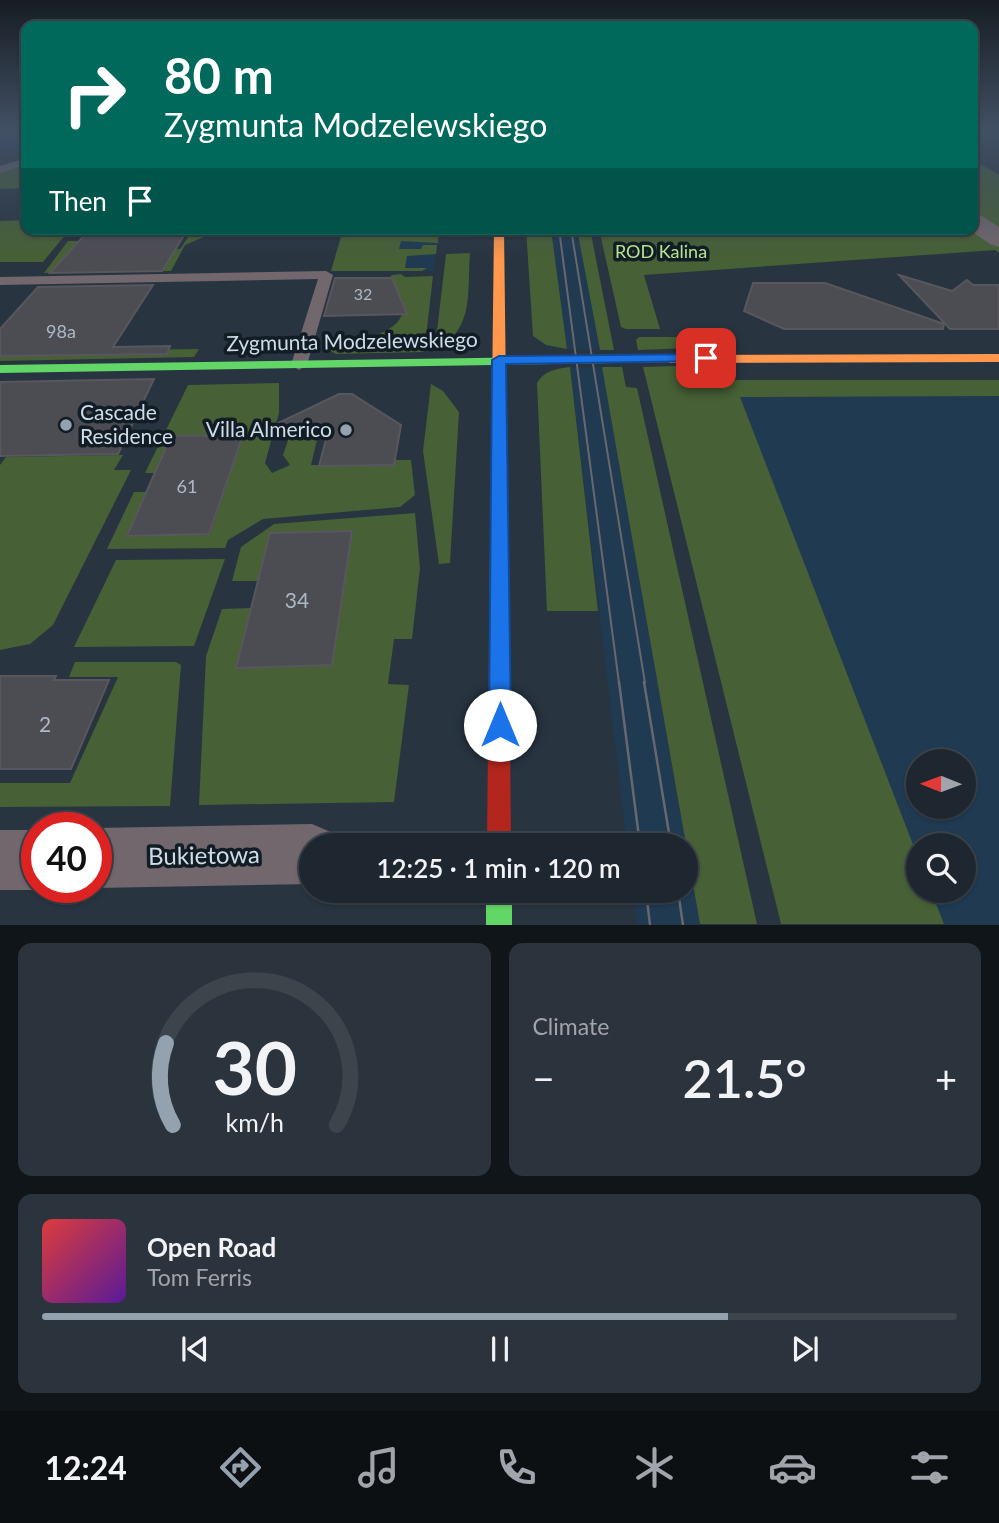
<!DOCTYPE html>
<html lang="en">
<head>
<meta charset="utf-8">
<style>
	:root { --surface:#1e2730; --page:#2b333c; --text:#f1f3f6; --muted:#a1a5ab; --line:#3c444c; --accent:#94a1ae }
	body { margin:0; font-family:Lato,sans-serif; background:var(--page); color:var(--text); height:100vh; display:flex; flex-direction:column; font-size:26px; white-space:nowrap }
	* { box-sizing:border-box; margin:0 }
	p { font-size:23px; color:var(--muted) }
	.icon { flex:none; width:38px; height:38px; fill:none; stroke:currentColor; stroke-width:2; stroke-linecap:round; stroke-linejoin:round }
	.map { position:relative; height:925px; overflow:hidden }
	.drawer { display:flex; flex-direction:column; gap:18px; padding:18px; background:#10151a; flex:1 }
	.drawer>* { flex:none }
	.banner { position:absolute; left:21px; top:21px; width:957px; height:214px; border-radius:14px; box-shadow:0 2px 5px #0004,0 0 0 2px var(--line); background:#00695c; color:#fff; overflow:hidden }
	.needle { width:46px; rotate:271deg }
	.fabs { position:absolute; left:906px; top:749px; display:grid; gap:14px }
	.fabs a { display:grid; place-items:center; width:70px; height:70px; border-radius:50%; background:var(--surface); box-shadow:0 2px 5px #0004,0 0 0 2px var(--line); font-size:35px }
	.speed { position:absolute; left:21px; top:812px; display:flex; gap:14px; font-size:35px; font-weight:700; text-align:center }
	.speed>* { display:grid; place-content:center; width:91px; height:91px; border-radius:50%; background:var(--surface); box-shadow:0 2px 5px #0004,0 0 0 2px var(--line); line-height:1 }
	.speed .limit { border:10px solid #d22; background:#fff; color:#111 }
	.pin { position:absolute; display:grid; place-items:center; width:60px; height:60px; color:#fff; margin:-30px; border-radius:14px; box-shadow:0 4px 10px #0006 }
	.me { position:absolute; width:77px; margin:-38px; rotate:0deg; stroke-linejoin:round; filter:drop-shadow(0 0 5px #0008) }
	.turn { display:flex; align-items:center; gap:24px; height:147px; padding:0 28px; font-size:32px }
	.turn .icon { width:91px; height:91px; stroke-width:2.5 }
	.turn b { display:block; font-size:49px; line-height:60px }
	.then { display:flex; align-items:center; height:66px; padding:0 28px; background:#0003; gap:14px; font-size:26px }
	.big { font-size:52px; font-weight:600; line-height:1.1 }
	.drawer .tile { flex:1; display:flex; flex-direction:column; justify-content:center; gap:10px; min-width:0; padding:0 24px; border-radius:14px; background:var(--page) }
	.drawer .dial { align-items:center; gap:0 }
	.dial svg { height:182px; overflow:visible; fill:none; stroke:var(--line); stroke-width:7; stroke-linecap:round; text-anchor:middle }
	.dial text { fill:var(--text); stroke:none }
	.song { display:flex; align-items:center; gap:21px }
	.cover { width:84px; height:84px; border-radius:10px; background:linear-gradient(135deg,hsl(0 70% 55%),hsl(270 70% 35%)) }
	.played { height:7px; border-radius:4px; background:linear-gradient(90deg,var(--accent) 75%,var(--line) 75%) }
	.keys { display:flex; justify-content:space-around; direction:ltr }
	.heat { display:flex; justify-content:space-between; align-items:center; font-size:38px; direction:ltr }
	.drawer .tiles { flex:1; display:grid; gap:18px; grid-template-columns:1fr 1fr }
	.tile:last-child { grid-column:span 2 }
	.trip { position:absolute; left:299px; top:833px; width:399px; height:70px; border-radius:35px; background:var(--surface); box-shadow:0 2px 5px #0004,0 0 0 2px var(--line); font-weight:600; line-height:70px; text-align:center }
	.tabs { display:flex; height:112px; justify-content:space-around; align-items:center; background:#0c1013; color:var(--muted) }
	.tabs .icon { width:49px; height:49px }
	.tabs .active { color:var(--accent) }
	.tabs b { font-size:32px; color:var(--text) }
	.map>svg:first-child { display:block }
	.built { fill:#1f3a51; fill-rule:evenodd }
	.green { fill:#476035 }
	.building { fill:#4c4d53; stroke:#57575d; stroke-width:2 }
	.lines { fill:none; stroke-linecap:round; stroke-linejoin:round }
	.lane { fill:#71676d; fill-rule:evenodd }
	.street { fill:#71676d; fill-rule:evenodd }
	.fast { fill:#63d668; fill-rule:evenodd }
	.slow { fill:#ff974d; fill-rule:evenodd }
	.jam { fill:#b3261e; fill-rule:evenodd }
	.tram-far1 { stroke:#69676e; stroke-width:2 }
	.tram { stroke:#69676e; stroke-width:2.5 }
	.route { fill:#1a73e8; stroke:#114b97; stroke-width:2 }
	.poi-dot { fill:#94a1ae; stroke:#121c25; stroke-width:2.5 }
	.labels { text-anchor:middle; stroke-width:7; stroke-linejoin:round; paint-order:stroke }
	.far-number-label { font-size:16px; fill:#aeb8c4 }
	.far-park-label { font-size:18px; fill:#b5e48c; stroke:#121c25 }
	.number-label { font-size:18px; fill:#aeb8c4 }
	.street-label { font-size:21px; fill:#cedce9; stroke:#121c25 }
	.poi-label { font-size:21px; fill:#cedce9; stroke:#121c25; text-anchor:start }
	.near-number-label { font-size:21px; fill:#aeb8c4 }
	.near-street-label { font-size:24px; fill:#cedce9; stroke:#121c25 }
</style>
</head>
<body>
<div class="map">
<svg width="999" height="925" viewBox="0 0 999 925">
	<rect width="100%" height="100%" fill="#283440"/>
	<path class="built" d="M0 129H26V151H0Z
		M384 229H439L434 271H374Z
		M551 229H577L600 350 567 349Z
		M570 367H602L700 924H637L633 891H686V845H627Z
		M999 387V924H836L678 388ZM919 761H964V807H919ZM919 845H964V891H919Z"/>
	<path class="green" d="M973 160 999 175V253L995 250 644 275 660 329H626L621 327 599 229H973Z
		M26 164V188L0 189V173Z
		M26 220V229H70L43 262H0V221Z
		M188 229H222L185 245 171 271 44 273 68 241H79L73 250 180 249 189 236H184Z
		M261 229H439L438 243 401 241 399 249H421L423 245H437L436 254 407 256 405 268H427L422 271H331L342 233H269Z
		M526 229H551L567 349 546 345 533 336Z
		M577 229H590L614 350H600Z
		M470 253C467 290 475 332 435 348L446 254Z
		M401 274 405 277 433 276 426 337C411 343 393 338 379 334 414 318 402 305 389 278L392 275Z
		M369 335 395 342 421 343 425 345 424 352 336 354 325 348H368Z
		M639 337H687L690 348 638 350 636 340Z
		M199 349 194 357 0 361V352Z
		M676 366 680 380H999V396L740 397 919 860V891H931L944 924H781L643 367Z
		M570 367 598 611H547L537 383C545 370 556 369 570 367Z
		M602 367H622L626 387 637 388 757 924H700Z
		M279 383V413L265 463 272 473 290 465 283 455 289 437 318 436 311 465H394L395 460H411L415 495 400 507 263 519 228 540 225 548 107 549 134 492H146L128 536 210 534 243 435 172 436 155 473H145L188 385Z
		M431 384 443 391 459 412 450 563 439 564 423 451Z
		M123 455 114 470H131L53 625 30 644 0 650V465L6 457Z
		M415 513 420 568 412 639H394L388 684 409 685 394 802 199 805 206 656 222 609 251 608 236 667 352 531 271 533 258 581H232L241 547 274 524Z
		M225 559 194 646 74 647 116 560Z
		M75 662H176L181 665 170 806 0 807V783H70L118 677H69Z"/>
	<path class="building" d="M90 229H188L162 271 50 273Z
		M899 275 952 291 967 280 973 285H999V329H950Z
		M335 278H392L407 314 324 316Z
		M753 283H825L944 324 943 329H784L744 311Z
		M153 285 113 347 170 346 167 354 0 356V329L38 287Z
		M154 379 118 454 0 456V382Z
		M339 394H352L401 425 394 465 319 466 327 435 251 436Z
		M243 435 209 534 127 536 171 436Z
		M352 531 332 665 236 668 270 533Z
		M0 676H56L54 680H109L71 769H0Z"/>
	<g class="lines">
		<path class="lane" d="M26 158V165L0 173V166Z
			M326 271 333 275 307 365 299 370 291 365 318 279 0 285V277Z"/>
		<path class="street" d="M973 214 982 216 999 227V247L990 244 968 229H973Z
			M312 824 333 833 339 845H312V884L96 888 93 887H96V828Z
			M0 830H37V887H45L37 890H0Z"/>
		<path class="fast" d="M670 355 677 359 675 362 0 373V365Z
			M486 891H512V925H486Z"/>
		<path class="slow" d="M494 229H504L509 637 506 643 499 645 492 643 489 637Z
			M999 354V362L670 363 663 359 670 355Z"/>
		<path class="jam" d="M499 629 506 631 509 637 511 845H487L489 637 492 631Z"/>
		<path class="tram-far1" d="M559 229 619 683
			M571 229 645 683"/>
		<path class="tram" d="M619 682 640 845
			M644 682 671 845
			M646 891 650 925
			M678 891 683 925"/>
	</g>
	<linearGradient id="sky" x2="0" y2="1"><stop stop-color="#161d23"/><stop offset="0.5" stop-color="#425064"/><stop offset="1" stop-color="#425064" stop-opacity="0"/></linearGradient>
	<rect width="999" height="259" fill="url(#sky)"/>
	<path class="route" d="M706 354 711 355V361L506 364 511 725 508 732 500 735 492 732 489 725 492 360 499 356Z"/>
	<g class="poi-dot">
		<circle cx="66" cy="425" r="7"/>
		<circle cx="346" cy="430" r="7"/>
	</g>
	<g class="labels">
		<g class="far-number-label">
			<text x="363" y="300">32</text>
		</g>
		<g class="far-park-label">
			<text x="661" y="258">ROD Kalina</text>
		</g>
		<g class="number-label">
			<text x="61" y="338">98a</text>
			<text x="187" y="493">61</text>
		</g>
		<g class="street-label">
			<text transform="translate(352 342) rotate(-1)" y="7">Zygmunta Modzelewskiego</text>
		</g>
		<g class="poi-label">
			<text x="80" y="420">Cascade<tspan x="80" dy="24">Residence</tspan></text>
			<text x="332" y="437" text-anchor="end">Villa Almerico</text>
		</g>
		<g class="near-number-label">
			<text x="297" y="608">34</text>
			<text x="45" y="732">2</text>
		</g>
		<g class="near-street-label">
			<text transform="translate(204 856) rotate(-1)" y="8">Bukietowa</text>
		</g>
	</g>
</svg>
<div class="fabs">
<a><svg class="needle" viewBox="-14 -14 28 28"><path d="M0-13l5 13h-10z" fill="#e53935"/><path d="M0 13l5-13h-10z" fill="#a1a5ab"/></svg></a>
<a><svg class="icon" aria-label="search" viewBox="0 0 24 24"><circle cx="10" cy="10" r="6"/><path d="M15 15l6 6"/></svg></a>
</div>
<div class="speed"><div class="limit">40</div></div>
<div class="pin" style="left:706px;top:358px;background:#d93025"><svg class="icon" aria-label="arrive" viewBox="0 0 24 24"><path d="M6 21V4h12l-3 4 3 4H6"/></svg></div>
<svg class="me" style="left:500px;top:725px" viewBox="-20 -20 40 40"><circle r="19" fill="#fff"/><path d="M0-13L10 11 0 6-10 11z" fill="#1a73e8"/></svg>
<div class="trip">12:25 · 1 min · 120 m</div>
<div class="banner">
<div class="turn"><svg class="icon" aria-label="right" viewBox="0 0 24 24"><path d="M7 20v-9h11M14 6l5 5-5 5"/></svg><div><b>80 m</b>Zygmunta Modzelewskiego</div></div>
<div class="then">Then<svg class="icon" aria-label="arrive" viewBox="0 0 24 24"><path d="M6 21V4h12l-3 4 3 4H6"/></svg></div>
</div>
</div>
<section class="drawer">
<div class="tiles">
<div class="tile dial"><svg viewBox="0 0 100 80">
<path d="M14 69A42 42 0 1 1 86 69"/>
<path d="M14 69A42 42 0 0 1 11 33" stroke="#94a1ae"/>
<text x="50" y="56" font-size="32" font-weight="700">30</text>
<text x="50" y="72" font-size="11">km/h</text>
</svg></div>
<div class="tile"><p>Climate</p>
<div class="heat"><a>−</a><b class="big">21.5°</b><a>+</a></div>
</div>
<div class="tile">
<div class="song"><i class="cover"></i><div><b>Open Road</b><p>Tom Ferris</p></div></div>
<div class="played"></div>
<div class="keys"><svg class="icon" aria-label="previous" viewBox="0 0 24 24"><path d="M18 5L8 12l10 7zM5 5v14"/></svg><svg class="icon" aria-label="pause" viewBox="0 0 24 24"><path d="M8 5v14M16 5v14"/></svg><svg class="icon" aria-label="next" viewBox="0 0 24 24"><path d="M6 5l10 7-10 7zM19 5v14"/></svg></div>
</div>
</div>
</section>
<nav class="tabs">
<b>12:24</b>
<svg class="icon active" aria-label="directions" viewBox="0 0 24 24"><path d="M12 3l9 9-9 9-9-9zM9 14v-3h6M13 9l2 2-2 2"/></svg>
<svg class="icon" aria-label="music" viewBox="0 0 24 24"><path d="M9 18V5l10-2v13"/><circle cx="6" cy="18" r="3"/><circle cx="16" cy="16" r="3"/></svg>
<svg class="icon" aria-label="phone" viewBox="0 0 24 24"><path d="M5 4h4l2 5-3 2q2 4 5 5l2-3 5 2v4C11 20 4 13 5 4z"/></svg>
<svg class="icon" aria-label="climate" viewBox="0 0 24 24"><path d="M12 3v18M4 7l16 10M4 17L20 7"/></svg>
<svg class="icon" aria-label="car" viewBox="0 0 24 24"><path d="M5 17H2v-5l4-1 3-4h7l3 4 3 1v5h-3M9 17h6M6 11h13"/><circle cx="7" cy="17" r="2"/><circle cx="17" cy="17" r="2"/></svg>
<svg class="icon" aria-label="filters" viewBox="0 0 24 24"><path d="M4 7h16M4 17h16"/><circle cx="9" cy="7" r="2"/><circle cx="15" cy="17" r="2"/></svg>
</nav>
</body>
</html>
